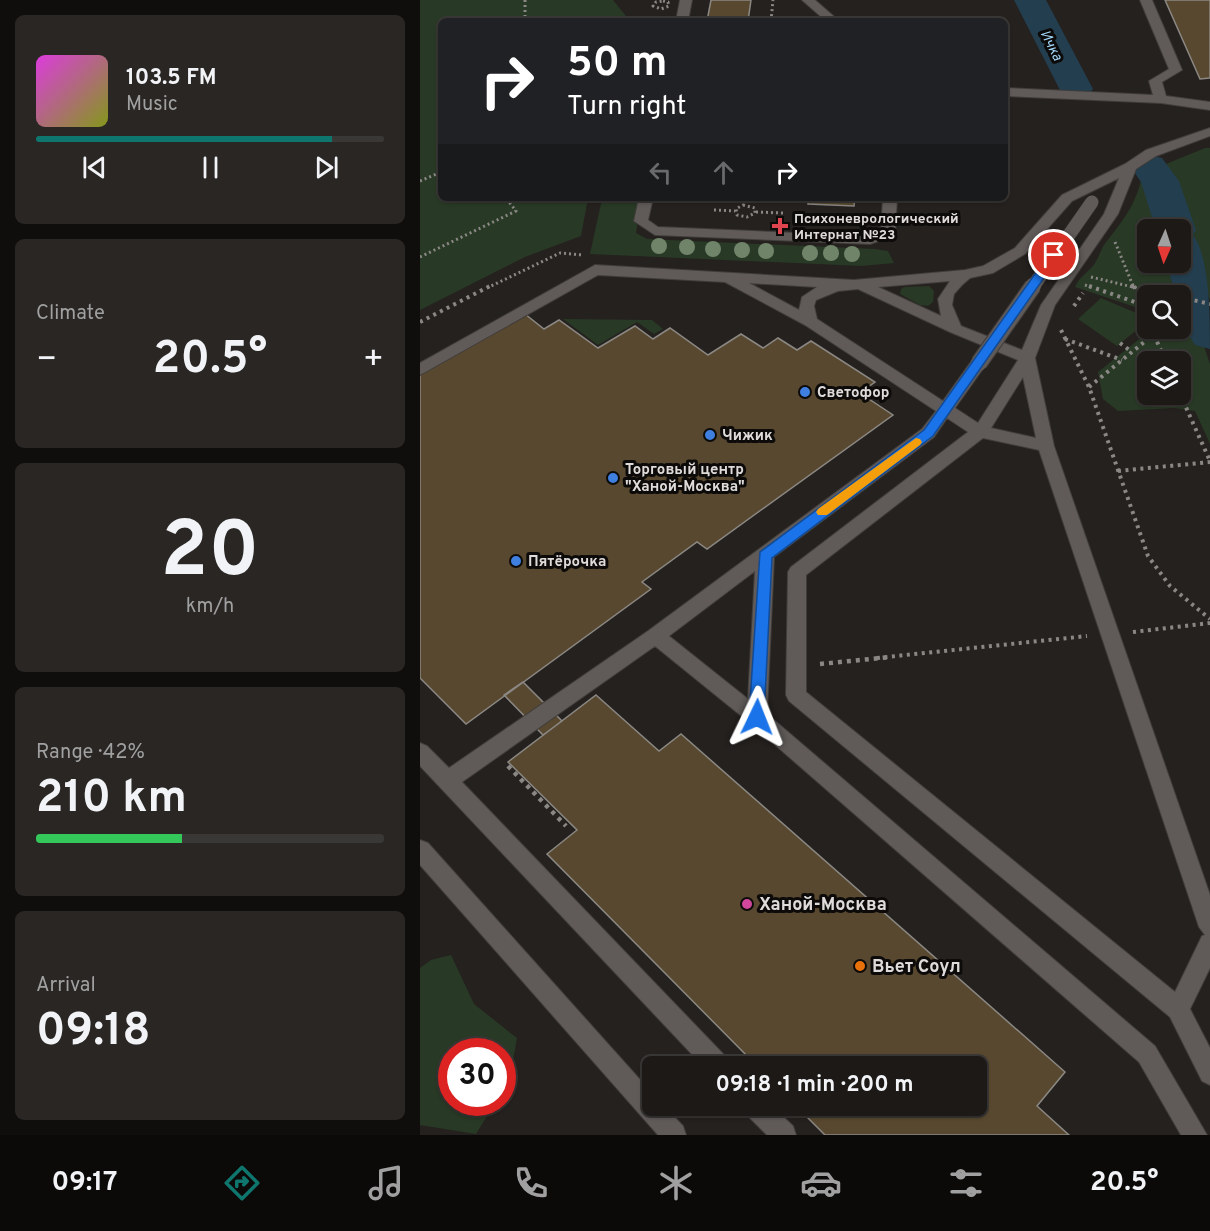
<!DOCTYPE html>
<html lang="en">
<head>
<meta charset="utf-8">
<style>
	:root { --surface:#1c1917; --page:#292624; --text:#f1f3f6; --muted:#a0a0a1; --line:#3a3836; --accent:#0f766e }
	body { margin:0; font-family:Overpass,sans-serif; background:var(--page); color:var(--text); height:100vh; display:flex; flex-direction:column; font-size:22px; white-space:nowrap }
	* { box-sizing:border-box; margin:0 }
	p { font-size:20px; color:var(--muted) }
	.icon { flex:none; width:33px; height:33px; fill:none; stroke:currentColor; stroke-width:2; stroke-linecap:round; stroke-linejoin:round }
	.map { position:relative; flex:1; overflow:hidden }
	.drawer { display:flex; flex-direction:column; gap:15px; padding:15px; background:#0f0e0d; width:420px }
	.drawer>* { flex:none }
	.guide { position:absolute; left:18px; top:18px; width:570px; height:183px; border-radius:9px; box-shadow:0 2px 4px #0004,0 0 0 2px var(--line); background:#202124; color:#fff; overflow:hidden }
	.needle { width:39px; rotate:183deg }
	.tools { position:absolute; left:717px; top:219px; display:grid; gap:12px }
	.tools a { display:grid; place-items:center; width:54px; height:54px; border-radius:9px; background:var(--surface); box-shadow:0 2px 4px #0004,0 0 0 2px var(--line); font-size:30px }
	.speed { position:absolute; left:18px; top:1038px; display:flex; gap:12px; font-size:30px; font-weight:700; text-align:center }
	.speed>* { display:grid; place-content:center; width:78px; height:78px; border-radius:50%; background:var(--surface); box-shadow:0 2px 4px #0004,0 0 0 2px var(--line); line-height:1 }
	.speed .limit { border:9px solid #d22; background:#fff; color:#111 }
	.pin { position:absolute; display:grid; place-items:center; width:51px; height:51px; color:#fff; margin:-26px; border:3px solid #fff; border-radius:50%; box-shadow:0 2px 6px #0007 }
	.me { position:absolute; width:66px; margin:-33px; rotate:2deg; stroke-linejoin:round; filter:drop-shadow(0 0 4px #0008) }
	.turn { display:flex; align-items:center; gap:21px; height:126px; padding:0 30px; font-size:27px }
	.turn .icon { width:78px; height:78px; stroke-width:2.5 }
	.turn b { display:block; font-size:42px; line-height:51px }
	.lanes { display:flex; align-items:center; height:57px; padding:0 30px; background:#0003; justify-content:center; gap:30px; direction:ltr }
	.lanes .off { opacity:.35 }
	.big { font-size:45px; font-weight:700; line-height:1.1 }
	.drawer .tile { flex:1; display:flex; flex-direction:column; justify-content:center; gap:9px; min-width:0; padding:0 21px; border-radius:9px; background:var(--page) }
	.drawer .dial { align-items:center; gap:0 }
	.dial b { font-size:78px; line-height:1 }
	.song { display:flex; align-items:center; gap:18px }
	.cover { width:72px; height:72px; border-radius:9px; background:linear-gradient(135deg,hsl(300 70% 55%),hsl(70 70% 35%)) }
	.played { height:6px; border-radius:3px; background:linear-gradient(90deg,var(--accent) 85%,var(--line) 85%) }
	.keys { display:flex; justify-content:space-around; direction:ltr }
	.heat { display:flex; justify-content:space-between; align-items:center; font-size:33px; direction:ltr }
	.charge { height:9px; border-radius:4px; background:linear-gradient(90deg,#34c759 42%,var(--line) 0) }
	.trip { position:absolute; left:222px; top:1056px; width:345px; height:60px; border-radius:9px; background:var(--surface); box-shadow:0 2px 4px #0004,0 0 0 2px var(--line); font-weight:700; line-height:60px; text-align:center }
	.dock { display:flex; height:96px; justify-content:space-around; align-items:center; background:#0b0a09; color:var(--muted) }
	.dock .icon { width:42px; height:42px }
	.dock .active { color:var(--accent) }
	.dock b { font-size:27px; color:var(--text) }
	main { display:flex; flex:1; min-height:0 }
	.map>svg:first-child { display:block }
	.green { fill:#283925; fill-rule:evenodd }
	.lines { fill:none; stroke-linecap:round; stroke-linejoin:round }
	.river { fill:#233e4f; fill-rule:evenodd }
	.building { fill:#58482f; stroke:#8b8884; stroke-width:1.5 }
	.minor-casing { stroke:#403d3b; stroke-width:2 }
	.path-far2 { stroke:#8a8785; stroke-width:3; stroke-dasharray:2 3; stroke-linecap:butt }
	.path-far1 { stroke:#8a8785; stroke-width:4; stroke-dasharray:3 4.5; stroke-linecap:butt }
	.path { stroke:#8a8785; stroke-width:4.5; stroke-dasharray:4 5; stroke-linecap:butt }
	.minor { fill:#605b59; fill-rule:evenodd }
	.minor-bridge-far1-casing { stroke:#403d3b; stroke-width:14; stroke-linecap:butt }
	.minor-bridge-casing { stroke:#403d3b; stroke-width:18; stroke-linecap:butt }
	.minor-bridge-far1 { stroke:#605b59; stroke-width:13 }
	.minor-bridge { stroke:#605b59; stroke-width:16 }
	.tree { fill:#70846a }
	.route { fill:#1a73e8; stroke:#114b97; stroke-width:1.5 }
	.slow { fill:#f59e0b }
	.health-dot { fill:#e0444e; stroke:#0d0b0a; stroke-width:2 }
	.shop-dot { fill:#3f7fe0; stroke:#0d0b0a; stroke-width:2 }
	.hotel-dot { fill:#d1479c; stroke:#0d0b0a; stroke-width:2 }
	.food-dot { fill:#e8710a; stroke:#0d0b0a; stroke-width:2 }
	.labels { text-anchor:middle; stroke-width:6; stroke-linejoin:round; paint-order:stroke }
	.far-water-label { font-size:14px; font-style:italic; fill:#a3dafc; stroke:#0d0b0a }
	.far-poi-label { font-size:14px; font-weight:bold; fill:#dedbda; stroke:#0d0b0a; text-anchor:start }
	.poi-label { font-size:15px; font-weight:bold; fill:#dedbda; stroke:#0d0b0a; text-anchor:start }
	.near-poi-label { font-size:18px; font-weight:bold; fill:#dedbda; stroke:#0d0b0a; text-anchor:start }
</style>
</head>
<body>
<main>
<section class="drawer">
<div class="tile">
<div class="song"><i class="cover"></i><div><b>103.5 FM</b><p>Music</p></div></div>
<div class="played"></div>
<div class="keys"><svg class="icon" aria-label="previous" viewBox="0 0 24 24"><path d="M18 5L8 12l10 7zM5 5v14"/></svg><svg class="icon" aria-label="pause" viewBox="0 0 24 24"><path d="M8 5v14M16 5v14"/></svg><svg class="icon" aria-label="next" viewBox="0 0 24 24"><path d="M6 5l10 7-10 7zM19 5v14"/></svg></div>
</div>
<div class="tile"><p>Climate</p>
<div class="heat"><a>−</a><b class="big">20.5°</b><a>+</a></div>
</div>
<div class="tile dial"><b>20</b><p>km/h</p></div>
<div class="tile"><p>Range · 42%</p><b class="big">210 km</b><div class="charge"></div></div>
<div class="tile"><p>Arrival</p><b class="big">09:18</b></div>
</section>
<div class="map">
<svg width="790" height="1135" viewBox="0 0 790 1135">
	<rect width="100%" height="100%" fill="#25211f"/>
	<path class="green" d="M0 0H193L210 21H21V198H168L161 236 105 257 0 310Z
		M785 148H790V301L749 179 741 166Z
		M730 176 746 229 728 230V262L756 263 790 364V444L775 411 754 408 698 411 683 399 678 372 732 329 760 328V296H728L727 311 655 287C660 276 666 274 673 266 678 260 680 251 684 245 700 224 715 207 721 180ZM728 362H760V394H728Z
		M182 199 221 201 216 233 227 239 455 249 468 251 474 263 442 266 170 254Z
		M509 286 514 291 513 302 508 306 500 305 480 294 481 289 484 287Z
		M681 298 721 315 724 324 697 346 658 319Z
		M143 319 232 320 243 329 234 334 217 322 178 345Z
		M31 955 54 1004 97 1038 90 1077 83 1089 82 1052H32V1102L75 1103 56 1134 0 1125V968L11 960Z"/>
	<g class="lines">
		<path class="river" d="M594 0H626L673 89 667 96 655 100 643 96Z
			M729 155 742 158 759 181 776 230 773 235C790 257 790 318 790 349L775 345C765 330 760 314 760 296H756L746 262H760V230H736L721 182 710 166 716 158Z"/>
	</g>
	<path class="building" d="M291 0H331L328 21H287Z
		M745 0H790V78L780 79Z
		M389 198H435L434 206 388 204Z
		M105 314 124 329 139 320 178 348 215 326 233 339 250 328 288 355 321 334 343 348 358 338 377 350 391 341 455 382 440 393 473 415 287 549 277 542 222 582 231 589 46 724 0 678V374Z
		M103 682 142 721 123 735 84 695Z
		M176 695 239 751 261 734 645 1072 617 1106 649 1135H405L376 1106H556V1066H337L127 854 157 830 88 762Z"/>
	<g class="lines">
		<g class="minor-casing">
			<path id="minor" d="M260 0H272L268 21H256Z
				M382 0H395L419 21H406Z
				M720 0H732L762 70 742 82 746 96 790 102V110L741 103 585 96V88L733 95 729 81 749 69Z
				M790 128V136L736 156 716 169 698 214 635 305 615 358 634 446 790 895V968L770 1009 790 1048V1085L782 1081 750 1017 369 701 366 695 368 572 371 567 548 432 527 418 514 437 354 557 347 714 735 1046 787 1135H761L719 1062 330 723 235 646 42 782 307 1058 311 1066H283L0 766V743L7 746 29 768 228 631 502 429 516 411 385 325 305 282 178 275 0 375V363L175 265 434 280 545 270 563 266 595 248 642 195 705 164 726 150ZM699 178 684 214 621 305 602 350 541 326 532 305 534 294 542 285 550 278 573 273 605 254 652 201ZM530 281 518 299 521 316 458 287ZM329 283 397 287 382 297 379 310ZM438 289 530 332 598 360 558 423 535 408 567 363 565 359H553L523 401 397 319 394 306 396 300 418 291ZM603 377 616 438 571 428ZM563 438 619 450 779 927 785 935 782 936 755 992 386 692V575ZM335 571 328 699 249 636Z
				M219 198H233L228 220 238 227 448 236 461 231 463 198H477L475 233 473 236 450 244 235 235 214 221Z
				M0 840 8 843 232 1093V1106H244L263 1126 266 1135H238L0 865Z
				M324 1106H352L373 1126 376 1135H347L327 1115Z"/>
		</g>
		<path class="path-far2" d="M105 0V21
			M243 1 248 2 249 6 241 9 233 6 236 2Z
			M351 21 353 0
			M0 181 21 172
			M323 205 335 208V213L327 217 317 215 316 209Z
			M294 210 315 211
			M336 212 363 213
			M695 242 714 288
			M0 257 96 211 86 198
			M671 277 717 288
			M665 285 673 288
			M67 288 140 253 163 255"/>
		<path class="path-far1" d="M669 286 720 304
			M711 286 752 296
			M714 286 728 320
			M760 297 790 304
			M654 306 663 293
			M0 322 70 286
			M731 328 746 362
			M641 330 669 387 728 556 750 586 790 619
			M645 339 702 360
			M700 343 712 352
			M669 387 734 334
			M760 394 790 461
			M698 471 790 462
			M713 632 790 623
			M457 658 667 636"/>
		<path class="path" d="M400 664 471 657
			M88 766 146 826"/>
		<use href="#minor" class="minor"/>
		<g class="minor-bridge-far1-casing">
			<path id="minor-bridge-far1" d="M612 288 672 202"/>
		</g>
		<g class="minor-bridge-casing">
			<path id="minor-bridge" d="M559 363 613 286"/>
		</g>
		<use href="#minor-bridge-far1" class="minor-bridge-far1"/>
		<use href="#minor-bridge" class="minor-bridge"/>
	</g>
	<g class="tree">
		<circle cx="239" cy="246" r="8"/>
		<circle cx="267" cy="247" r="8"/>
		<circle cx="293" cy="249" r="8"/>
		<circle cx="322" cy="250" r="8"/>
		<circle cx="346" cy="251" r="8"/>
		<circle cx="390" cy="253" r="8"/>
		<circle cx="411" cy="253" r="8"/>
		<circle cx="432" cy="254" r="8"/>
	</g>
	<path class="route" d="M634 252 640 255 513 436 352 558 344 717 342 721 337 723 332 721 329 717 340 552 504 430 630 253Z"/>
	<path class="slow" d="M496 438 500 439 502 442 500 445 407 515H398L396 512 398 509Z"/>
	<path class="health-dot" d="M357 217h6v6h6v6h-6v6h-6v-6h-6v-6h6z"/>
	<g class="shop-dot">
		<circle cx="385" cy="392" r="6"/>
		<circle cx="290" cy="435" r="6"/>
		<circle cx="193" cy="478" r="6"/>
		<circle cx="96" cy="561" r="6"/>
	</g>
	<circle class="hotel-dot" cx="327" cy="904" r="6"/>
	<circle class="food-dot" cx="440" cy="966" r="6"/>
	<g class="labels">
		<g class="far-water-label">
			<text transform="translate(632 45) rotate(63)" y="5">Ичка</text>
		</g>
		<g class="far-poi-label">
			<text x="374" y="223">Психоневрологический<tspan x="374" dy="16">Интернат №23</tspan></text>
		</g>
		<g class="poi-label">
			<text x="397" y="397">Светофор</text>
			<text x="302" y="440">Чижик</text>
			<text x="205" y="474">Торговый центр<tspan x="205" dy="17">"Ханой-Москва"</tspan></text>
			<text x="108" y="566">Пятёрочка</text>
		</g>
		<g class="near-poi-label">
			<text x="339" y="910">Ханой-Москва</text>
			<text x="452" y="972">Вьет Соул</text>
		</g>
	</g>
</svg>
<div class="tools">
<a><svg class="needle" viewBox="-14 -14 28 28"><path d="M0-13l5 13h-10z" fill="#e53935"/><path d="M0 13l5-13h-10z" fill="#a0a0a1"/></svg></a>
<a><svg class="icon" aria-label="search" viewBox="0 0 24 24"><circle cx="10" cy="10" r="6"/><path d="M15 15l6 6"/></svg></a>
<a><svg class="icon" aria-label="layers" viewBox="0 0 24 24"><path d="M12 4l9 5-9 5-9-5zM3 14l9 5 9-5"/></svg></a>
</div>
<div class="speed"><div class="limit">30</div></div>
<div class="pin" style="left:634px;top:255px;background:#d93025"><svg class="icon" aria-label="arrive" viewBox="0 0 24 24"><path d="M6 21V4h12l-3 4 3 4H6"/></svg></div>
<svg class="me" style="left:337px;top:717px" viewBox="-20 -20 40 40"><path d="M0-17L14 15 0 8-14 15z" fill="#1a73e8" stroke="#fff" stroke-width="4"/></svg>
<div class="trip">09:18 · 1 min · 200 m</div>
<div class="guide">
<div class="turn"><svg class="icon" aria-label="right" viewBox="0 0 24 24"><path d="M7 20v-9h11M14 6l5 5-5 5"/></svg><div><b>50 m</b>Turn right</div></div>
<div class="lanes"><svg class="icon off" aria-label="left" viewBox="0 0 24 24"><path d="M17 20v-9H6M10 6l-5 5 5 5"/></svg><svg class="icon off" aria-label="ahead" viewBox="0 0 24 24"><path d="M12 20V5M6 11l6-6 6 6"/></svg><svg class="icon" aria-label="right" viewBox="0 0 24 24"><path d="M7 20v-9h11M14 6l5 5-5 5"/></svg></div>
</div>
</div>
</main>
<nav class="dock">
<b>09:17</b>
<svg class="icon active" aria-label="directions" viewBox="0 0 24 24"><path d="M12 3l9 9-9 9-9-9zM9 14v-3h6M13 9l2 2-2 2"/></svg>
<svg class="icon" aria-label="music" viewBox="0 0 24 24"><path d="M9 18V5l10-2v13"/><circle cx="6" cy="18" r="3"/><circle cx="16" cy="16" r="3"/></svg>
<svg class="icon" aria-label="phone" viewBox="0 0 24 24"><path d="M5 4h4l2 5-3 2q2 4 5 5l2-3 5 2v4C11 20 4 13 5 4z"/></svg>
<svg class="icon" aria-label="climate" viewBox="0 0 24 24"><path d="M12 3v18M4 7l16 10M4 17L20 7"/></svg>
<svg class="icon" aria-label="car" viewBox="0 0 24 24"><path d="M5 17H2v-5l4-1 3-4h7l3 4 3 1v5h-3M9 17h6M6 11h13"/><circle cx="7" cy="17" r="2"/><circle cx="17" cy="17" r="2"/></svg>
<svg class="icon" aria-label="filters" viewBox="0 0 24 24"><path d="M4 7h16M4 17h16"/><circle cx="9" cy="7" r="2"/><circle cx="15" cy="17" r="2"/></svg>
<b>20.5°</b>
</nav>
</body>
</html>
